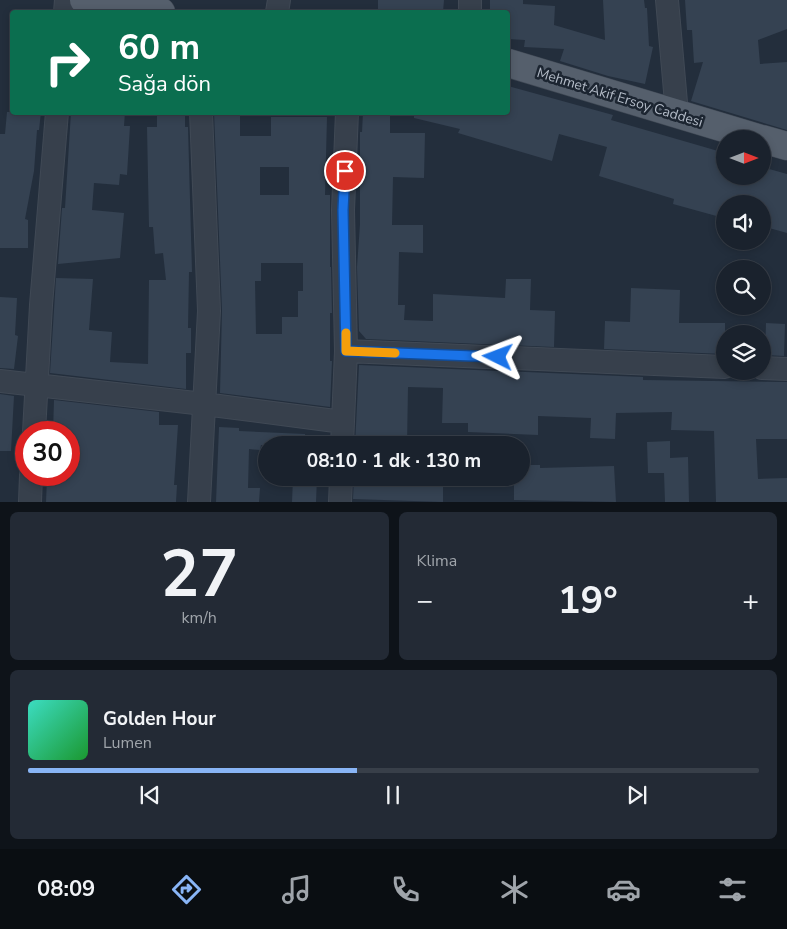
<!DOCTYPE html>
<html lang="tr">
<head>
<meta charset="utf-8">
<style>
	:root { --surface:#1a222d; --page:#232a35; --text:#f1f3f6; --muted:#9fa4aa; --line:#383f49; --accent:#89b5f6 }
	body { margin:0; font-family:"Nunito Sans",sans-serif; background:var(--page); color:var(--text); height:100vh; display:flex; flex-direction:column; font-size:19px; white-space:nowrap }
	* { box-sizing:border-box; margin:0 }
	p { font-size:16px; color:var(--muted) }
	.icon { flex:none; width:28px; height:28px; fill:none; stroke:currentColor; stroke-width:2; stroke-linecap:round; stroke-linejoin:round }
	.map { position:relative; height:502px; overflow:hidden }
	.panel { display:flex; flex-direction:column; gap:10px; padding:10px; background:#0e1319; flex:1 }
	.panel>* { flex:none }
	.banner { position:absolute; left:10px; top:10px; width:500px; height:105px; border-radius:5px; box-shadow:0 2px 8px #0003,0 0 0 1px var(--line); background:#0b6e4f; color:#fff; overflow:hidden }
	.needle { width:32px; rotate:90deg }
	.buttons { position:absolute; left:716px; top:130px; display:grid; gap:10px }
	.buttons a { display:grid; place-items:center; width:55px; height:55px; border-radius:50%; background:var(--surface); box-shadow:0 2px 8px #0003,0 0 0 1px var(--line); font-size:25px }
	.speed { position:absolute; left:15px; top:421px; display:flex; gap:10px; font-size:25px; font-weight:700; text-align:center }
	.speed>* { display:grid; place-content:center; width:65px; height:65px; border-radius:50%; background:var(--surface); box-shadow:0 2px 8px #0003,0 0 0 1px var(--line); line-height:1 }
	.speed .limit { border:8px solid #d22; background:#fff; color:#111 }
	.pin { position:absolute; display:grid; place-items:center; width:42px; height:42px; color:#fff; margin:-21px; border:2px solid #fff; border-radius:50%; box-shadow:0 1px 5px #0007 }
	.me { position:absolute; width:55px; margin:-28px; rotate:273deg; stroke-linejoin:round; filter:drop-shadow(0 0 4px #0008) }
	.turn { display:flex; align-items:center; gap:18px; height:105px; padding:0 25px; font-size:22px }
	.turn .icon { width:65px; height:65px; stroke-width:2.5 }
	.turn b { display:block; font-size:35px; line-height:42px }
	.big { font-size:38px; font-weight:700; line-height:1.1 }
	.panel .widget { flex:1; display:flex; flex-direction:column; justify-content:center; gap:8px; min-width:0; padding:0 18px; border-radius:8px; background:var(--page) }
	.panel .dial { align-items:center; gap:0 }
	.dial b { font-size:65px; line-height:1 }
	.song { display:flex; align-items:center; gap:15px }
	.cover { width:60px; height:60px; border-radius:8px; background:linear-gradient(135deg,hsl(170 70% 55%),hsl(130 70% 35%)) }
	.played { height:5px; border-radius:2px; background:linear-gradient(90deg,var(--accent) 45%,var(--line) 45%) }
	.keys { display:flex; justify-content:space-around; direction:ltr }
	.heat { display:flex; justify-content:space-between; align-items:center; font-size:28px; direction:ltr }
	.panel .tiles { flex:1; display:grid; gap:10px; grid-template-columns:1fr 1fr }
	.widget:last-child { grid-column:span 2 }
	.trip { position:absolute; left:258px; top:436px; width:272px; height:50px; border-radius:25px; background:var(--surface); box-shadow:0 2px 8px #0003,0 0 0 1px var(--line); font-weight:700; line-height:50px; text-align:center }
	.tabs { display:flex; height:80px; justify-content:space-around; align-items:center; background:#0a0e12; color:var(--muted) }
	.tabs .icon { width:35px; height:35px }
	.tabs .on { color:var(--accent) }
	.tabs b { font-size:22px; color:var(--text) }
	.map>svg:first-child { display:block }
	.building { fill:#354252; fill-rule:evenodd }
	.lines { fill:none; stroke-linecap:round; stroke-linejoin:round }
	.minor-casing { stroke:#404955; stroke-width:24 }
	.major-casing { stroke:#404955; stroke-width:29 }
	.minor { stroke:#37404c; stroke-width:22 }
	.major { stroke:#555f6c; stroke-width:28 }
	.route-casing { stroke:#114b97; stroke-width:12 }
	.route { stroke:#1a73e8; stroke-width:9 }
	.slow { stroke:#f59e0b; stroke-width:9 }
	.labels { text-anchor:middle; stroke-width:5; stroke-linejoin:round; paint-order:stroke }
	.street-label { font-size:14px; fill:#b3bbc7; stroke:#1c2531 }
</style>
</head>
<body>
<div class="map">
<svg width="787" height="502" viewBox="0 0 787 502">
	<rect width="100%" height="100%" fill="#232e3c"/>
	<path class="building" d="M378 0H444L443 12H378Z
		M490 0H523V4L555 6 554 25 605 40 603 0H644L645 8H647L649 46 653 47 645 84 608 76 560 61 564 49 524 47 525 40 508 39V12H490Z
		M685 0H787V29L758 40 760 64 787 62V130L691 101 703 62 694 63 692 30H687Z
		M508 86 613 115 611 120 725 153V176H762V167L787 174V233L762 226V204H724L720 217 673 204 674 199 599 176 607 147 559 134 552 161 458 133 460 129 414 118V112H508Z
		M7 112H41L39 130H37L34 171 25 219 28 220V248H0V134H5Z
		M71 112H125L124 126H130L127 175 120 174 119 185 94 183 92 210 124 213 120 258 58 264 62 208H65Z
		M157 112H185V127H188L192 272H189L188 328H191V353H186V389L50 373 56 278 93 279 89 330 112 332 110 362 148 364 149 280H166L163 253 155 254 153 227H149L147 127H157Z
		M214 112H240V136H271V117H327L325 195H330V267H331L332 313H330V361H332L330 407 220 393 222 310ZM260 167H289V195H260ZM261 263H303V291H298V317H282V334H256L255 281H261Z
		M363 112H390V133H425L424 178 393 177 392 225H423V253L399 252 398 305H405L404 320 433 321V294L505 298 506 279H531L530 310 555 311 554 347 366 339 359 331 357 267 360 224V132H362Z
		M631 288 680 290 679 323H725V354L604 349 605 321 630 322Z
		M0 297 17 298 15 335 18 336 14 369 0 368Z
		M766 323 785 324 784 356 765 355Z
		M359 365 643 377V380L787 382V439H756L758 479 787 478V502H716L714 431 671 430 672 412 616 413 615 439 590 438 591 418 538 416V435L468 432V423H442L443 388 408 387 407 445H355Z
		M0 394 14 396 11 451H0Z
		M54 400 159 412V425H178L174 485H177L176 502H46L47 478H69V432H53Z
		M219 427 239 428V431L305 434V445H261L260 450 249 449 248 488H260L259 502H216Z
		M670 441V458L688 457 689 502H665L664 473H648L647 442Z
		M521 465H540V468L614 466 616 502 514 500V478H521Z
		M293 478H317L316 502H292Z
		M354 478H443V502L353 499Z"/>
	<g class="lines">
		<g class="minor-casing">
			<path id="minor" d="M667 0 677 114
				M65 12 66 0
				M277 12 279 0
				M470 12V0
				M346 351 725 367
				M762 368 787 369
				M0 381 204 404 343 422
				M34 432 41 305 57 112
				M342 445 346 351 343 210 347 112
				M30 502 31 475
				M199 502 209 311 201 112
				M340 502 341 478"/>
		</g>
		<g class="major-casing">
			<path id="major" d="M84 0 118 8 161 12
				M508 63 761 139
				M762 139 787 146"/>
		</g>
		<use href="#minor" class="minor"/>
		<use href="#major" class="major"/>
	</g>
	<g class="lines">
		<g class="route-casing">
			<path id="route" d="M345 171 343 210 346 351 498 357"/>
		</g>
		<use href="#route" class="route"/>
		<path class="slow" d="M346 333V351L395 353"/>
	</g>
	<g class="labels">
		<g class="street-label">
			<text transform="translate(620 97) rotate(17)" y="5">Mehmet Akif Ersoy Caddesi</text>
		</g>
	</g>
</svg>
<div class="buttons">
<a><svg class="needle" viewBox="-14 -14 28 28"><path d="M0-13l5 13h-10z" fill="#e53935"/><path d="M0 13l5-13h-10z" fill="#9fa4aa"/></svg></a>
<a><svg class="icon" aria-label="sound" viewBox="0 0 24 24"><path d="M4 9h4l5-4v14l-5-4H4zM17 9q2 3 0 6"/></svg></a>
<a><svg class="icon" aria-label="search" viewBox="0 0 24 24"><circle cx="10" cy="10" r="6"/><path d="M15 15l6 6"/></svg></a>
<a><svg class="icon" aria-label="layers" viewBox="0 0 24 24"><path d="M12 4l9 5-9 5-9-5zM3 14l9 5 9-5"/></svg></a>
</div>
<div class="speed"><div class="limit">30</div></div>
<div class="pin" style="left:345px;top:171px;background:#d93025"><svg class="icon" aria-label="arrive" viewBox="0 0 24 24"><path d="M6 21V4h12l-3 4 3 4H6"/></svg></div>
<svg class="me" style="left:498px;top:357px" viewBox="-20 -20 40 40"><path d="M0-17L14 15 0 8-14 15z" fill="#1a73e8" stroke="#fff" stroke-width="4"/></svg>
<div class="trip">08:10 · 1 dk · 130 m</div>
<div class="banner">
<div class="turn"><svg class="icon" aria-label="right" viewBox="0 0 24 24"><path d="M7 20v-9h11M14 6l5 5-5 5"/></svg><div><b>60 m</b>Sağa dön</div></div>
</div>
</div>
<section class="panel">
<div class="tiles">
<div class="widget dial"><b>27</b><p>km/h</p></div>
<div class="widget"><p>Klima</p>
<div class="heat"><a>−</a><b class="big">19°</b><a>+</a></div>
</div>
<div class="widget">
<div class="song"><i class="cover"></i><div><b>Golden Hour</b><p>Lumen</p></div></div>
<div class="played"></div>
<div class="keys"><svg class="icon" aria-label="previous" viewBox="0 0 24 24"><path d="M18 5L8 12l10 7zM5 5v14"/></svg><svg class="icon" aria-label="pause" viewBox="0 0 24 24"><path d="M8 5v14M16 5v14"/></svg><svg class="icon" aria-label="next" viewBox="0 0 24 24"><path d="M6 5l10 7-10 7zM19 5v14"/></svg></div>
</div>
</div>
</section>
<nav class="tabs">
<b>08:09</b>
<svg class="icon on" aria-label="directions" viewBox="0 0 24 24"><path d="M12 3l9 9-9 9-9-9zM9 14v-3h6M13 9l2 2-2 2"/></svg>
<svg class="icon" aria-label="music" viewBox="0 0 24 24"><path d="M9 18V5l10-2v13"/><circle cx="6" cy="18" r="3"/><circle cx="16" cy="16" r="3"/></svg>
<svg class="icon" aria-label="phone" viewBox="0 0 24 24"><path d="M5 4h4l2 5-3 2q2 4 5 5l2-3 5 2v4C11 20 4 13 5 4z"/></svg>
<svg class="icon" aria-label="climate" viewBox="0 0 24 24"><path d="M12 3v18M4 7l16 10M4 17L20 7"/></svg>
<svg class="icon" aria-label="car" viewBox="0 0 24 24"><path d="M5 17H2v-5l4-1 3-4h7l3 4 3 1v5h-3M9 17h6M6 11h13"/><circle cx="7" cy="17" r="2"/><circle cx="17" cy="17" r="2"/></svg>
<svg class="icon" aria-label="filters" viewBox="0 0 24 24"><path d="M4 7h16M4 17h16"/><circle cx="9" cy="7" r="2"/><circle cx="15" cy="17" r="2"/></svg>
</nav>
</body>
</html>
